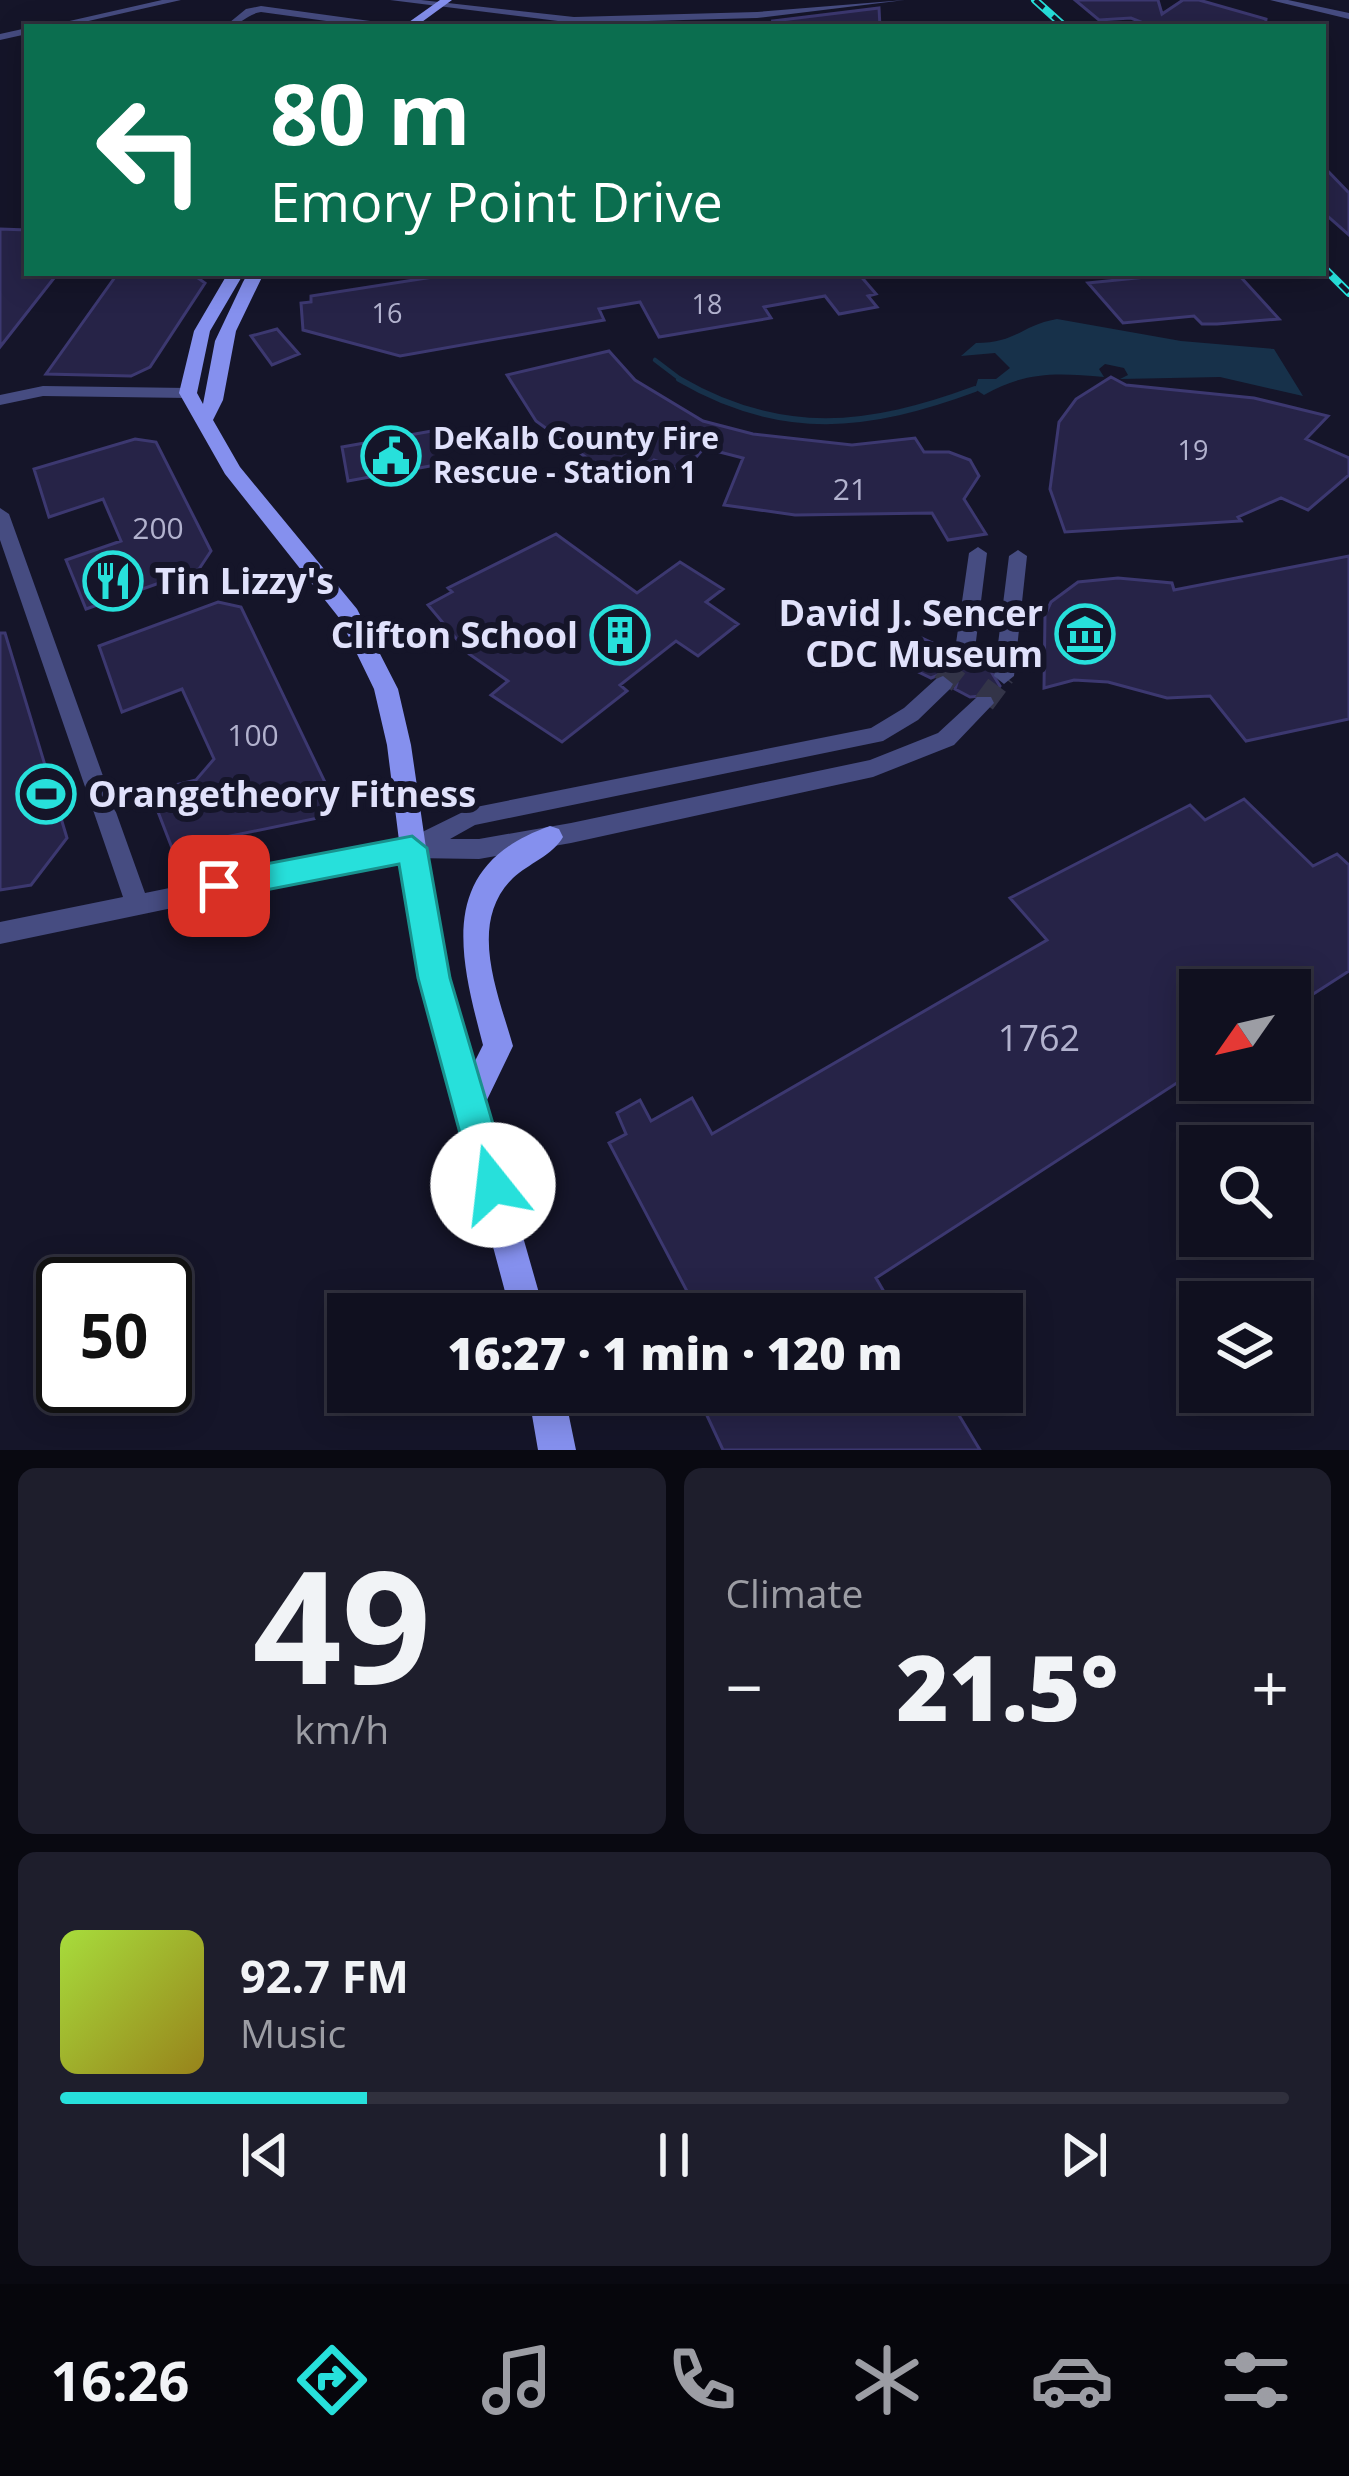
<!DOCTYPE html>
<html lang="en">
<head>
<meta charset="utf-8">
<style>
	:root { --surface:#10101f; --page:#1e1e2c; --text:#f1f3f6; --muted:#9c9da4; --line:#30303d; --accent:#27e0db }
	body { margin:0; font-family:"Open Sans",sans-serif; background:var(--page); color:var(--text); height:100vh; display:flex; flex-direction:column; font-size:45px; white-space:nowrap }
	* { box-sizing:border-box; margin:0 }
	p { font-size:39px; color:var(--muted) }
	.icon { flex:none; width:66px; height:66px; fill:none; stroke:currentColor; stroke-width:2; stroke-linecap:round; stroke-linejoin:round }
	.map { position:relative; height:1450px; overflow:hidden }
	.drawer { display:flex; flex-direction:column; gap:18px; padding:18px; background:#090911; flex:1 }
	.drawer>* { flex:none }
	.banner { position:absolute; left:24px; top:24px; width:1302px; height:252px; border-radius:0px; box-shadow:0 6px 30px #0003,0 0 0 3px var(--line); background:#0b6e4f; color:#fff; overflow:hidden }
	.needle { width:78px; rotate:236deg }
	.buttons { position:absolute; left:1179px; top:969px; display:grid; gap:24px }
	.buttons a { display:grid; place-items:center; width:132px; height:132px; border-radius:0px; background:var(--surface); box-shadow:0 6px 30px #0003,0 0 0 3px var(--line); font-size:60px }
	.speed { position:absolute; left:36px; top:1257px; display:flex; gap:24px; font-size:60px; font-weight:700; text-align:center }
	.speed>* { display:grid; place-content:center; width:156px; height:156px; border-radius:50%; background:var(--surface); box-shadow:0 6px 30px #0003,0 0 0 3px var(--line); line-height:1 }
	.speed .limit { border:6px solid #111; border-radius:18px; background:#fff; color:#111 }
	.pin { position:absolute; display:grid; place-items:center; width:102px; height:102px; color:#fff; margin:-51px; border-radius:24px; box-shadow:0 6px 18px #0006 }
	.me { position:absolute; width:132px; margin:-66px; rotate:344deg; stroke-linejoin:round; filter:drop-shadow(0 0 9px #0008) }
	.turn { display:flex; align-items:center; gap:42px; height:252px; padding:0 48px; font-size:54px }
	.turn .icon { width:156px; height:156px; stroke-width:2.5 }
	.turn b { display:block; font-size:84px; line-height:102px }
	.big { font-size:90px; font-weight:800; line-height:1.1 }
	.drawer .widget { flex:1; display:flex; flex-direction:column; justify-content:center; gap:18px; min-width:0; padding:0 42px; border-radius:18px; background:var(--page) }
	.drawer .dial { align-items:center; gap:0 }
	.dial b { font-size:156px; line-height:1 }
	.song { display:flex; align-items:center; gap:36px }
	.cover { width:144px; height:144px; border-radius:18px; background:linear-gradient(135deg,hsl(80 70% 55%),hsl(50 70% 35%)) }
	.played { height:12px; border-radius:6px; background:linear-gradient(90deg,var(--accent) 25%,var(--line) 25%) }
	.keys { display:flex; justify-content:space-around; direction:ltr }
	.heat { display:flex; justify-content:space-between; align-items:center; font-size:66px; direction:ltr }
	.drawer .tiles { flex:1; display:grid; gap:18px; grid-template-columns:1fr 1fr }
	.widget:last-child { grid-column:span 2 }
	.trip { position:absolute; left:327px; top:1293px; width:696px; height:120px; border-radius:0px; background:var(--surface); box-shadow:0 6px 30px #0003,0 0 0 3px var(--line); font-weight:800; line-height:120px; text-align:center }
	.dock { display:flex; height:192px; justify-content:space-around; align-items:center; background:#06060c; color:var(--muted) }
	.dock .icon { width:84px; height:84px }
	.dock .on { color:var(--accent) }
	.dock b { font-size:54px; color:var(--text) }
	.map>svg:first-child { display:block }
	.water { fill:#17314a }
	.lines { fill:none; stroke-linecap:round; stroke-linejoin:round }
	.stream-far1 { stroke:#17314a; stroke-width:4.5 }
	.stream { stroke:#17314a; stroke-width:6 }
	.building { fill:#262347; stroke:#3c3870; stroke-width:3 }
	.minor-tunnel { stroke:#333448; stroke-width:22; stroke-dasharray:22 10; stroke-linecap:butt }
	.minor { fill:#464c81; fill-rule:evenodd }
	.secondary { fill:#8590ee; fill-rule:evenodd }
	.rail-casing { stroke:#27e0db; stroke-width:8 }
	.rail { stroke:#151529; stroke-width:4.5; stroke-dasharray:12; stroke-linecap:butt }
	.route { fill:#27e0db; stroke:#19928e; stroke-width:3 }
	.labels { text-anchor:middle; stroke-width:12; stroke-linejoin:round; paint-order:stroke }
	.far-number-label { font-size:27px; fill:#b2b2ce }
	.far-poi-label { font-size:30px; font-weight:bold; fill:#e0e1fb; stroke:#151529; text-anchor:start }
	.number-label { font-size:30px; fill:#b2b2ce }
	.poi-label { font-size:36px; font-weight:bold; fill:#e0e1fb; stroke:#151529; text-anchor:start }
	.near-number-label { font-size:36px; fill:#b2b2ce }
</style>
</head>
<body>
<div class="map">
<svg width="1349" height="1450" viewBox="0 0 1349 1450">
	<rect width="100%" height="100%" fill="#151529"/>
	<path class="water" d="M1057 319 1181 341 1274 349 1303 396 1220 377 1120 379 1128 375 1124 368 1105 364 1099 369 1104 377C1057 373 1026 371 984 395L975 389 978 379H996L1010 368 995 353 961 356 976 343C1018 343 1021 325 1057 319Z"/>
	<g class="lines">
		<path class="stream-far1" d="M655 360 684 382"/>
		<path class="stream" d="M679 379C782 439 869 428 975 389"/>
	</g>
	<path class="building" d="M1075 0H1158L1162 14 1183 0H1199L1266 19 1265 27H1141L1146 24 1131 18 1099 20Z
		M879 8 880 27H776L773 21Z
		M1323 166 1349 193V235L1323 212Z
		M0 229 27 230V273H58L0 347Z
		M118 273 194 275 205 283 150 367 131 376 46 374Z
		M432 273H858L876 294 868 296 877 307 839 314 825 296 764 307 771 318 659 337 640 302 599 309 604 320 400 356 303 330 301 303 311 302V296L433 277Z
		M1185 273H1237L1279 319 1217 324H1202L1194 316 1123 323 1088 283Z
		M277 329 299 354 272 365 251 336Z
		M609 351 635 380 703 421 753 434 852 445 915 438 924 452H949L970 460 979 476 964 499 986 534 948 540 932 513 795 515 724 505 743 458 704 448 684 471 654 460 630 480 591 461 536 421 507 375Z
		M1111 377 1126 385 1254 398 1328 416 1306 439 1349 458V475L1308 510 1281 498 1238 517 1241 521 1065 532 1050 489 1059 422 1076 399Z
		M432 431 441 464 348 481 342 447Z
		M135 439 156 442 211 551 199 569 86 609 66 560 121 541 103 499 49 517 34 469Z
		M556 534 637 593 680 562 723 589 706 602 738 624 698 656 676 641 620 685 627 691 562 742 491 695 508 681 469 654 428 605 452 592 448 588Z
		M1349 556V719L1246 741 1210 696 1167 698 1108 682 1074 680 1044 688 1045 615 1051 602 1078 582 1118 578 1172 583 1174 590Z
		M218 602 241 607 334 801 323 817 172 848 150 791 196 780 214 759 182 689 122 712 99 646Z
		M0 633H5L67 838 31 885 0 890Z
		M922 638 950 651 951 661 961 668 975 662 990 670 1000 686 994 695 970 697 955 689 957 683 946 672 931 678 902 664Z
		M1244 799 1313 866 1337 854 1349 865V971L1290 1009V990H1200V1068L876 1278 897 1314H699L609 1143 626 1134 617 1113 640 1100 651 1121 692 1098 712 1134 1047 940 1010 898 1190 805 1205 820Z
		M696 1392H945L980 1450H723Z"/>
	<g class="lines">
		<path class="minor-tunnel" d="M943 684 964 657
			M984 703 1004 676"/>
		<path class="minor" d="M162 0H181L62 27H43Z
			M390 0H421L574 17 757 12 905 0 757 18 574 23Z
			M1270 0H1288L1349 13V19Z
			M261 6 392 24 397 27H370L261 12C246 14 240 27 224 27L246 9Z
			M27 28V34L0 40V34Z
			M43 386 188 388 196 393 188 398 43 396 0 405V395Z
			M0 508 9 514 145 893 408 839 471 808 871 728 904 708 936 679 943 676 953 684 950 689 918 720 883 741 475 825 450 839H479L571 823 870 760 938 733 977 697H991L994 703 954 745 873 777 571 843 479 859 412 858 0 944V922L123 897 0 540Z
			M978 547 987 553 974 657 964 664 954 657 969 553Z
			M1018 550 1027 556 1014 676 1004 684 994 676 1009 556Z"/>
		<path class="secondary" d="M440 0H452L415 27H402Z
			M228 273H244L210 331 197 393 203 404 215 341 243 282 248 273H264L236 331 223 400 213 420 240 467 357 609 398 689 411 745 440 944 474 1063 483 1045C459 954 436 866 550 826L559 829 563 837C553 855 528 864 513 878 467 923 498 993 513 1046L485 1104 545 1314H511L412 944 387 745 374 689 340 619 225 474 179 393 194 331Z
			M528 1392H564L576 1450H538Z"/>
		<g class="rail-casing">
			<path id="rail" d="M1035 0 1065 27
				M1323 267 1349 293"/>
		</g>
		<use href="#rail" class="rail"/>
	</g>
	<path class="route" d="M412 836 427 848 450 978 511 1185 506 1198 493 1204 480 1198 474 1185 418 978 399 864 219 899 204 886 219 873Z"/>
	<defs>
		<g id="civic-ring" transform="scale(3)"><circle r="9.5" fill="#151529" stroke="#27e0db" stroke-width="1.5"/><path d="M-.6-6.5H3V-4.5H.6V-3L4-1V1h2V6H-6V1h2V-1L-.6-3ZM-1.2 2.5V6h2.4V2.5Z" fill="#27e0db"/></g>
		<g id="restaurant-ring" transform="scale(3)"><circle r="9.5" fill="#151529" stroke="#27e0db" stroke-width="1.5"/><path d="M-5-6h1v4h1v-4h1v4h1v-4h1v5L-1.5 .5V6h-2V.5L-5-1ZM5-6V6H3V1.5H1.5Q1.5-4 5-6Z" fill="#27e0db"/></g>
		<g id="museum-ring" transform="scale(3)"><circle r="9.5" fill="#151529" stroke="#27e0db" stroke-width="1.5"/><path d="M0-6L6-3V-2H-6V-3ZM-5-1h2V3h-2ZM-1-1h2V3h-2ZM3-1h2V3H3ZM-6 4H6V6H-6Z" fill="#27e0db"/></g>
		<g id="building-ring" transform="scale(3)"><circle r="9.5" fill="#151529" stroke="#27e0db" stroke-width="1.5"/><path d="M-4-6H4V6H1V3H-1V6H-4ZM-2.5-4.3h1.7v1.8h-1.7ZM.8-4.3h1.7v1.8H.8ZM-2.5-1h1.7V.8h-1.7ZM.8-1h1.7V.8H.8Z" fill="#27e0db"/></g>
		<g id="stadium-ring" transform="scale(3)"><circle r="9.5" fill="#151529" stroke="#27e0db" stroke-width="1.5"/><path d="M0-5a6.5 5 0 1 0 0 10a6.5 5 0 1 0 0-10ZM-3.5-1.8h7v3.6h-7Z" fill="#27e0db"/></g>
	</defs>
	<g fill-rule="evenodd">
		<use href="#civic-ring" x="391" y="456"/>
		<use href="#restaurant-ring" x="113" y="581"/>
		<use href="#museum-ring" x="1085" y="634"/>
		<use href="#building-ring" x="620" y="635"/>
		<use href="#stadium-ring" x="46" y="794"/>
	</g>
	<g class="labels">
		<g class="far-number-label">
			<text x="707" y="314">18</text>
			<text x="387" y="323">16</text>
			<text x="1193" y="460">19</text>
		</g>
		<g class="far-poi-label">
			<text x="433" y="449">DeKalb County Fire<tspan x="433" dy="34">Rescue - Station 1</tspan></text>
		</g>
		<g class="number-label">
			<text x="850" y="500">21</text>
			<text x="158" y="539">200</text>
			<text x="253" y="746">100</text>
		</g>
		<g class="poi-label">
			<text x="155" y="594">Tin Lizzy's</text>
			<text x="1043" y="626" text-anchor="end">David J. Sencer<tspan x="1043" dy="41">CDC Museum</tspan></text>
			<text x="578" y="648" text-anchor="end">Clifton School</text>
			<text x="88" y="807">Orangetheory Fitness</text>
		</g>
		<g class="near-number-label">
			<text x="1039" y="1051">1762</text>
		</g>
	</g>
</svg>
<div class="buttons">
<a><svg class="needle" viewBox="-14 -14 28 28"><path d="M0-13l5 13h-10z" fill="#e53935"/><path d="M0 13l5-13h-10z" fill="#9c9da4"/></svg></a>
<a><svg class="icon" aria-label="search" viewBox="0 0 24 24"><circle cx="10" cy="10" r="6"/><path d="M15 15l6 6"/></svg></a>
<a><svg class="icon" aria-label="layers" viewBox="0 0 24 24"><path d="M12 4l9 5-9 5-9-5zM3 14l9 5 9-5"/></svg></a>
</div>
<div class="speed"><div class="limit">50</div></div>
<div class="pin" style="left:219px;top:886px;background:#d93025"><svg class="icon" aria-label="arrive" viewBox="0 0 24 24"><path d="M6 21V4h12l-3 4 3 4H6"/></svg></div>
<svg class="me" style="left:493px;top:1185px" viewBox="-20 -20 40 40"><circle r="19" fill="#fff"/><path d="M0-13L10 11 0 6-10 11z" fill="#27e0db"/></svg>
<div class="trip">16:27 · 1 min · 120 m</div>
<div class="banner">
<div class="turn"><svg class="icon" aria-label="left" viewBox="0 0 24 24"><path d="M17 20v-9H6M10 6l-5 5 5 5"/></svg><div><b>80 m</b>Emory Point Drive</div></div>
</div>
</div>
<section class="drawer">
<div class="tiles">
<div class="widget dial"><b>49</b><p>km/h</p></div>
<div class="widget"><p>Climate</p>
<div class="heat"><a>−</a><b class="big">21.5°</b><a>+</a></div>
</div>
<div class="widget">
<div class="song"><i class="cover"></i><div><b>92.7 FM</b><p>Music</p></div></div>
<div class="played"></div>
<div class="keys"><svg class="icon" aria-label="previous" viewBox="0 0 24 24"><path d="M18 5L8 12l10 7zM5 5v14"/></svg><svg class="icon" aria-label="pause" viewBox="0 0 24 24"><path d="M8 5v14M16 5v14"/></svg><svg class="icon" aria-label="next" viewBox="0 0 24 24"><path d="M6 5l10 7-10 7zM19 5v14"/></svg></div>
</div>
</div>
</section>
<nav class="dock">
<b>16:26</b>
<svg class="icon on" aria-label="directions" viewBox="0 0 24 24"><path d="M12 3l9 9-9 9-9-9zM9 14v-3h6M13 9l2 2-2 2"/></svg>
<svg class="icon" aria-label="music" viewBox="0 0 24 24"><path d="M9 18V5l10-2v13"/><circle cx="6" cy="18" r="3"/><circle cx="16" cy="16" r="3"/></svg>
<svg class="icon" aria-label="phone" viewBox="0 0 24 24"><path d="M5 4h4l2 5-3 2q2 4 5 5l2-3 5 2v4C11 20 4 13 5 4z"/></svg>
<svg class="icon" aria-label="climate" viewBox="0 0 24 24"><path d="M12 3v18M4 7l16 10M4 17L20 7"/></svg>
<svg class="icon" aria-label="car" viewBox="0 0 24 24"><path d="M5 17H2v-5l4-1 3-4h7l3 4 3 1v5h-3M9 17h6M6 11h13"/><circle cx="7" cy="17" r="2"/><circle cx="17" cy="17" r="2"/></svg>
<svg class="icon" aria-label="filters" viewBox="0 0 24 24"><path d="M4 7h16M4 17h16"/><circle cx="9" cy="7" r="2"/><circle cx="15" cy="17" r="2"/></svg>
</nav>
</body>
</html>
